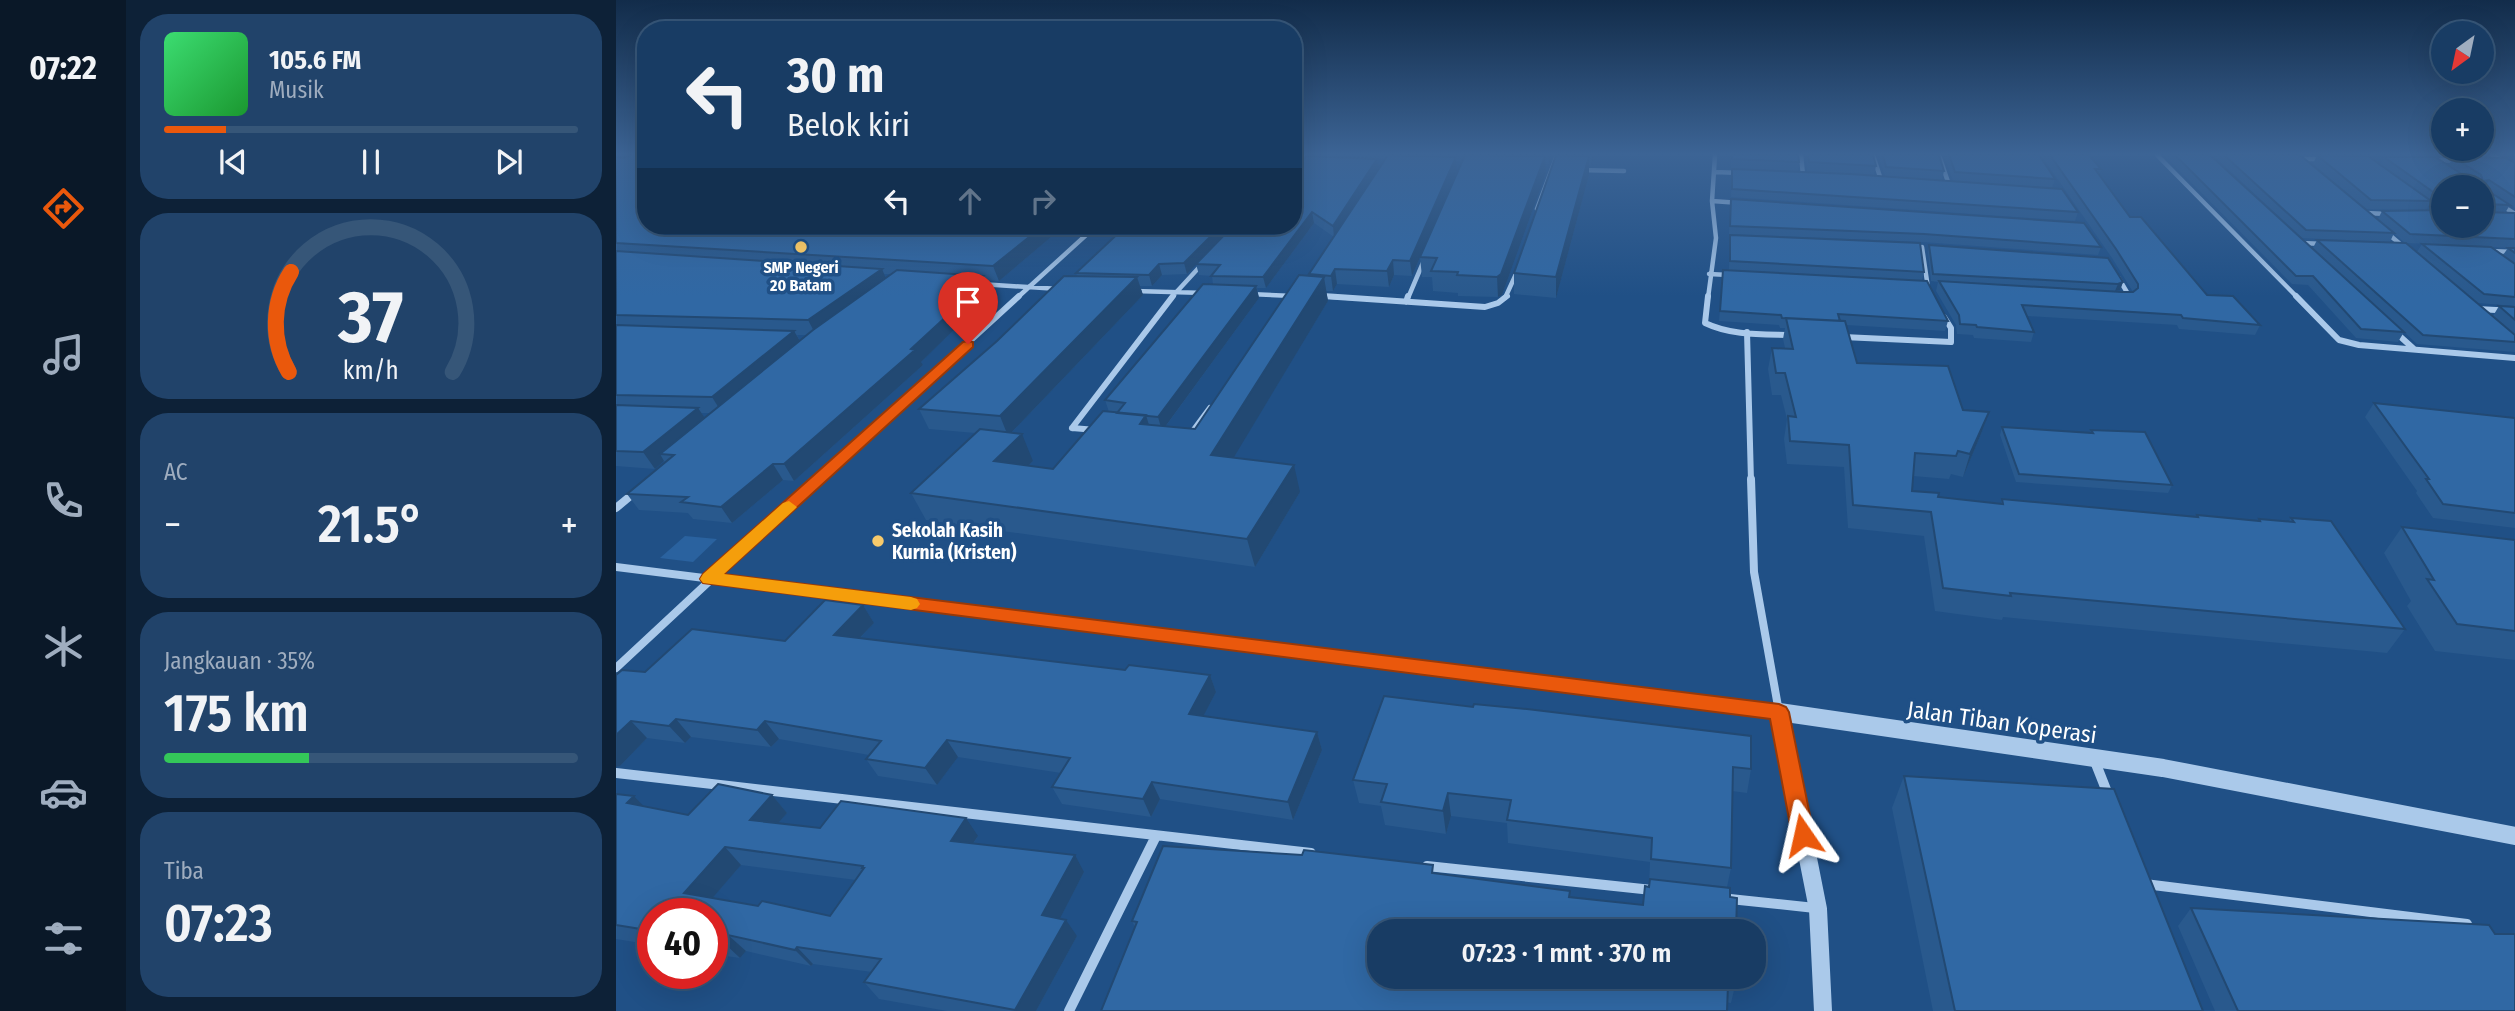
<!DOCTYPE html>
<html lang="id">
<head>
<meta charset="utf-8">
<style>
	:root { --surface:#183c64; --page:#21436a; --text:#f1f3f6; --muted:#9fadbf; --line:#365678; --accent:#ea580c }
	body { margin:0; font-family:"Fira Sans Condensed",sans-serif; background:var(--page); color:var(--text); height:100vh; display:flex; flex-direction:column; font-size:26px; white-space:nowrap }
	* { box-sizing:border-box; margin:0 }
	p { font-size:23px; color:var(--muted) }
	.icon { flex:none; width:38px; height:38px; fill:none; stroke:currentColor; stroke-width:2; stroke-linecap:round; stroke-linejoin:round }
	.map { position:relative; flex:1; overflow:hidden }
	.sheet { display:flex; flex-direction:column; gap:14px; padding:14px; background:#0d2137; width:490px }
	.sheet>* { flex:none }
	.guide { position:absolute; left:21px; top:21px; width:665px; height:214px; border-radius:28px; box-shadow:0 7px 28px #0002,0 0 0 2px var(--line); background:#183c64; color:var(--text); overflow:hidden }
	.needle { width:46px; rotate:213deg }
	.fabs { position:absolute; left:1815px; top:21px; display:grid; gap:14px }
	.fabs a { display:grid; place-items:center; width:63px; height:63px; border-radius:50%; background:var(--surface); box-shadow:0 7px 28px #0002,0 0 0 2px var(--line); font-size:35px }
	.speed { position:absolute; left:21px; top:898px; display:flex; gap:14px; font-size:35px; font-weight:700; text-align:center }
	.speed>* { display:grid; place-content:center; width:91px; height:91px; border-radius:50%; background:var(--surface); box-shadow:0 7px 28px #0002,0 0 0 2px var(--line); line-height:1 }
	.speed .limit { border:10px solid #d22; background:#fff; color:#111 }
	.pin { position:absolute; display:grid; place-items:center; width:60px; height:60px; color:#fff; margin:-72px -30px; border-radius:50% 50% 50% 0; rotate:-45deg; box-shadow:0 0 7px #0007 }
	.pin .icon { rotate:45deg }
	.me { position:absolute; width:77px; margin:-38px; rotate:349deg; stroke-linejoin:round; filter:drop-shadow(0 0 5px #0008) }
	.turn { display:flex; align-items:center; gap:24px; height:147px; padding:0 35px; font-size:32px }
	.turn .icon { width:91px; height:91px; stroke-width:2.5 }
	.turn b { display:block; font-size:49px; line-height:60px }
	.lanes { display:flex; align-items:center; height:66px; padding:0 35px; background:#0003; justify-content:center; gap:35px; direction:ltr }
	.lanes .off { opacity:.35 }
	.big { font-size:52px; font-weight:600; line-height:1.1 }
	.sheet .tile { flex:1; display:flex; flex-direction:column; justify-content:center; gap:10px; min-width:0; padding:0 24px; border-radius:28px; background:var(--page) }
	.sheet .dial { align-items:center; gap:0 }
	.dial svg { height:182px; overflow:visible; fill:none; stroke:var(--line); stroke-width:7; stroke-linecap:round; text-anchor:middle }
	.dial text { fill:var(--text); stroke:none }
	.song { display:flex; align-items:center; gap:21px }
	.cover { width:84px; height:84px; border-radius:10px; background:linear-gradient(135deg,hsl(140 70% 55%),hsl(130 70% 35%)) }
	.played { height:7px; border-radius:4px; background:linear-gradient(90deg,var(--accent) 15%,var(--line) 15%) }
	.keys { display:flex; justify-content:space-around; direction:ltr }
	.heat { display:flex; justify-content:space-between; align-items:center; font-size:38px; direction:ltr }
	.charge { height:10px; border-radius:5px; background:linear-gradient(90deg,#34c759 35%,var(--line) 0) }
	.trip { position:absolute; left:751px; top:919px; width:399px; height:70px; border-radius:28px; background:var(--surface); box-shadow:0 7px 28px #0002,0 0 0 2px var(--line); font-weight:600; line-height:70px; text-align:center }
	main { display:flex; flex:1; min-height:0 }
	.tabs { display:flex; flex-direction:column; width:126px; justify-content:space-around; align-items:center; background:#0a1828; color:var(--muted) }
	.tabs .icon { width:49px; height:49px }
	.tabs .on { color:var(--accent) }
	.tabs b { font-size:32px; color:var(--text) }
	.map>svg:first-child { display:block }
	.green { fill:#2a629f }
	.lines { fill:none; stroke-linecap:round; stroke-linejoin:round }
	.minor-far3 { stroke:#aac9ea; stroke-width:4.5 }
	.minor-far2 { stroke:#aac9ea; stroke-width:6 }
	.minor-far1 { stroke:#aac9ea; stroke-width:8 }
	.minor { stroke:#aac9ea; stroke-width:10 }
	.tertiary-far1 { stroke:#aac9ea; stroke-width:13 }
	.tertiary { stroke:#aac9ea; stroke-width:18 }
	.wall { fill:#29598d; fill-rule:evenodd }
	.shaded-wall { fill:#224973 }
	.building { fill:#3068a4; stroke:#224973; stroke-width:2; fill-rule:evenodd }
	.route { fill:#ea580c; stroke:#983908; stroke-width:2 }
	.slow { fill:#f59e0b }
	.poi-dot { fill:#f7ca6b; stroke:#205086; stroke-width:2.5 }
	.labels { text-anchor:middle; stroke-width:7; stroke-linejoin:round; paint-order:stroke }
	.far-poi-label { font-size:16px; font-weight:bold; fill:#fff; stroke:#205086 }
	.poi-label { font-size:19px; font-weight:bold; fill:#fff; stroke:#205086; text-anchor:start }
	.near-street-label { font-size:23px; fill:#fff; stroke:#205086 }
</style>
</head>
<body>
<main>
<nav class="tabs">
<b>07:22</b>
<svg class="icon on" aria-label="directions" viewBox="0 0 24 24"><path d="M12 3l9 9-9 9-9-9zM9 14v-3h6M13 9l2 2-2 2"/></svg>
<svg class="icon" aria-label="music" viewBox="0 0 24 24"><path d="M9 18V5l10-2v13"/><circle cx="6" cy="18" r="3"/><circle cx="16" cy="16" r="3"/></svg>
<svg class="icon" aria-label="phone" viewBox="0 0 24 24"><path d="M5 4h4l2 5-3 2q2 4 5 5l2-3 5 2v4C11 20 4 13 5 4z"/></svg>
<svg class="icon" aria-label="climate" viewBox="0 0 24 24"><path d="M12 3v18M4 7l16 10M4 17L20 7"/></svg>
<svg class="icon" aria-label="car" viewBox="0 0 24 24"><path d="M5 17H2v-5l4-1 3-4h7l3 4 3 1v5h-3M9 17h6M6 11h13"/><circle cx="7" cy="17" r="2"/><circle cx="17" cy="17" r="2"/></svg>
<svg class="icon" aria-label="filters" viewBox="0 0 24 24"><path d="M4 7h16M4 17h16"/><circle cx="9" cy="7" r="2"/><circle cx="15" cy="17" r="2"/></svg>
</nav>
<section class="sheet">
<div class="tile">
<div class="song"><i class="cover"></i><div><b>105.6 FM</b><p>Musik</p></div></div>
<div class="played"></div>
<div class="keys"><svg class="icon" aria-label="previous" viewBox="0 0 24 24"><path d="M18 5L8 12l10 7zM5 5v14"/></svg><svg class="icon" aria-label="pause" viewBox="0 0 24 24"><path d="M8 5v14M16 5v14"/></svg><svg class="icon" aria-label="next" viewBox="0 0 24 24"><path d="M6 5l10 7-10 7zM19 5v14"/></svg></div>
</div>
<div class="tile dial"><svg viewBox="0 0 100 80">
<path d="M14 69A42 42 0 1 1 86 69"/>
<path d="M14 69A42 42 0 0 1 15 25" stroke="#ea580c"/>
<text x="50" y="56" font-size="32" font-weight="700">37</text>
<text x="50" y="72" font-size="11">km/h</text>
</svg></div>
<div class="tile"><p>AC</p>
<div class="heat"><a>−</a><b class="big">21.5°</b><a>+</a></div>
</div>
<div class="tile"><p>Jangkauan · 35%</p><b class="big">175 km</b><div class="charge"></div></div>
<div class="tile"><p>Tiba</p><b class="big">07:23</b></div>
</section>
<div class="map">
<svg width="1899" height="1011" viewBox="0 0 1899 1011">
	<rect width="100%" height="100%" fill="#205086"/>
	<path class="green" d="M69 536 101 539 77 562 44 558Z"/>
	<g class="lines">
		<path class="minor-far3" d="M1185 155 1187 175
			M1257 155 1265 180
			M1323 155 1333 185
			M1541 155 1682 298
			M1876 155 1899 168
			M1684 159H1708
			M1818 160 1844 161
			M677 167 689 155
			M963 170 1008 171
			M1099 172 1125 173
			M1096 201 1124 203
			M1885 205 1899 214
			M921 209 941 155
			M1749 213 1772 214
			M1770 232 1790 249
			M1685 243 1709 244
			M1306 247 1312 288
			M1874 251 1899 252
			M1093 274 1113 275
			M1502 277 1512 294 1510 298
			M364 284 443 289
			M518 291 590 293
			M633 294 677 296
			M701 296 734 298
			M401 298 480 226
			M555 298 588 262
			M792 298 809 258
			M889 298 900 274
			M1092 298 1100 238 1096 201 1099 155"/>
		<path class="minor-far2" d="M707 296 869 307 882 303 891 296
			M1092 296 1089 323C1116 336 1147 334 1177 335
			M1680 296 1723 340 1743 345 1899 358
			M790 302 792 296
			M1861 309 1899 311
			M1778 331 1798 349
			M1131 332 1135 481
			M1227 337 1335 342V328L1328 317
			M456 428 480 430
			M456 428 557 296
			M574 435 594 408
			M201 481 403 296"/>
		<path class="minor-far1" d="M0 508 18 493
			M0 567 1163 712 1138 572 1135 479
			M0 668 203 479"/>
		<path class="minor" d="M1478 759 1493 797
			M0 773 695 853
			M811 866 1036 890
			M1529 884 1851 924
			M1114 899 1199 908
			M453 1011 540 836"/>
		<path class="tertiary-far1" d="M1163 714H1175"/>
		<path class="tertiary" d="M1207 1011 1202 909 1163 712 1547 768 1899 836"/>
	</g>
	<path class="wall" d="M700 155H773L769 159H761L763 168 733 214 779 155H936L933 164H929L930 173 886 295 882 297 842 296V293L817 291 816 277H806L804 257 847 159 845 161H840L841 171 796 276 778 275 773 287 721 284 717 291H710L712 301 617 458 684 492 639 567 310 520 295 493 359 433 313 429 303 409 381 341 461 276 460 273 677 226 687 160 701 157ZM698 223 718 237 693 274V276L579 429 550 426 643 298 641 288H650ZM580 264 583 275 596 276 597 285 489 400 493 412 437 469 412 466 417 461 395 433 527 295 524 286H536L546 275 571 274Z
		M943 155H980L975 165H973V175L940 298 898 294V273Z
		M1115 155H1182L1183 162 1182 171 1115 168Z
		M1190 155H1257L1260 166 1258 175 1191 171Z
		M1262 155H1323L1328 171 1326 180 1269 176Z
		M1328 155H1423L1439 179 1436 188 1337 181Z
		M1425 155H1473L1485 169 1483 175 1514 217 1591 295 1644 325 1639 335 1563 329 1561 325 1411 316 1418 332 1415 342 1358 338 1357 335 1341 334 1340 325 1320 291 1322 282 1315 281 1312 252 1313 245 1507 282 1504 290 1500 291 1517 292 1496 258Z
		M1548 155H1594L1788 332 1782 342 1740 338 1692 285 1676 284Z
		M1597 155H1684L1778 233 1774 242 1686 238Z
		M1701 155 1765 164 1768 157 1833 165 1837 157 1899 163V208L1894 205 1889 213H1899V306L1862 303 1899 335V352L1801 344 1697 248 1701 240 1801 252 1806 244 1865 246 1789 243 1762 219 1766 211 1826 210 1815 202 1810 210 1750 209 1697 164ZM1827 187 1866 226H1827ZM1876 247 1892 248 1887 255Z
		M1738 155H1872L1871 156Z
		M1885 155H1899V157L1888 156Z
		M0 157 30 226H448L383 281 369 280 370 282H371L377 297 352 316 305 362 307 365 178 481 167 480 116 523 77 519 72 513 23 510 11 494 49 462 48 461 39 469 0 466ZM268 274H275L270 278ZM181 335H192L184 341ZM85 413H95L89 418Z
		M1116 169 1462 212 1459 221 1115 197Z
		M1115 199 1485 247 1482 255 1306 242 1113 234Z
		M1114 235 1308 272 1306 281 1332 321 1329 331 1230 325 1241 363 1347 410 1373 412 1365 434 1347 477 1335 474 1333 479 1297 476 1296 491 1322 497 1385 503 1386 499 1580 517 1581 515 1642 521 1643 519 1673 521 1675 518 1789 629 1771 653 1387 617 1386 620 1319 611 1308 536 1232 528 1228 467 1171 464 1168 439 1171 419 1165 395H1156L1152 369 1156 348H1169L1167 339 1169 328H1164L1163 325 1103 321 1107 270H1113Z
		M1883 306 1899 307V335L1877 316Z
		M1758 403 1899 418V528L1817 518 1800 493 1801 491 1749 417Z
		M1386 427 1474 433 1475 430 1556 485 1552 493 1400 482 1384 435Z
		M1786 527 1899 540V660L1819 651 1791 606 1795 601 1768 553Z
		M247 605 258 623 244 638 509 670 594 675 600 692 587 716 701 732 706 750 677 820 544 799 535 817 446 804 436 787 445 773 342 757 321 785 262 776 250 759 253 755 163 739 155 747 75 737 69 743 31 738 4 766 0 767V675L29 672 169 641Z
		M768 696 1135 769 1131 793 1116 791 1115 868 1111 887 1114 897 1119 976V986L1115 1003 519 927 516 921 819 873 954 897 1027 905 1033 886 1034 862 892 843 891 823 835 816 830 834 769 825 765 806 743 803 737 780Z
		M1288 776 1587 1011H1317L1276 808Z
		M0 794 18 796 27 806 72 815 156 795 171 813 162 823 204 828 362 836 357 844 468 872 444 918 461 936 420 1011H331L263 999 248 982 256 972 197 964 195 966 130 951 124 958 96 954V914H37V945L0 939ZM125 865 240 880 214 916 142 906 96 898Z
		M1575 908 1879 934 1899 1011H1599L1562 926Z"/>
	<path class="shaded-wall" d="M933 155H936L933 164Z
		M976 155H980L975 165Z
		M929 156 930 173 886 295 882 297 881 277Z
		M973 156V175L940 298V277Z
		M840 157 841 171 796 276 794 261Z
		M761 159 763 168 718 237 717 226Z
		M1873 180 1869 188 1863 187 1867 181Z
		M696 212 698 223 650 288 647 277Z
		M427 226H448L383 281 377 266Z
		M605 226H618L571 274 568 263Z
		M777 260 778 275 773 287 771 271Z
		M543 264 546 275 536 286 533 275Z
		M266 269 272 283 200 335 192 320Z
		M719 269 721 284 717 291 715 276Z
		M367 276 370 283 371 282 377 297 352 316 305 362 307 365 178 481 168 464 295 349 360 281Z
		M521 277 527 295 392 436 384 416Z
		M708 277 712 301 603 482 595 455Z
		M1507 282 1504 290 1499 291 1502 284Z
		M640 286 643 298 546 431 542 417Z
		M178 331 187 346 106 413 96 397Z
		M82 408 93 424 44 454 48 461 39 469 27 452Z
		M1373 412 1365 434 1347 477 1354 454Z
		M530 415 538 442 524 424Z
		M406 434 417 461 390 488 378 461Z
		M157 464 167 480 116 523 105 507Z
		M678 465 684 492 639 567 631 539Z
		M247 605 258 623 230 652 218 635Z
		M594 675 600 692 579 732 573 714Z
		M60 719 75 737 69 743 53 726Z
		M15 721 31 738 4 766 0 767V735Z
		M149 721 163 739 155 747 141 730Z
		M701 732 706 750 677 820 672 802Z
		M331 740 342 757 321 785 309 768Z
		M536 782 544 799 535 817 527 799Z
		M832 793 835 816 830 834 827 811Z
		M156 795 171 813 150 837 134 820Z
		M18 796 35 814 11 803Z
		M350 818 362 836 347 858 335 841Z
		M109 847 125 865 86 910 68 893Z
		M459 855 468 872 437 932 426 915Z
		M450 920 461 936 420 1011H400L399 1010Z
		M112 935 130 951 124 958 107 942Z
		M181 947 197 964 195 966 179 950Z"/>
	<path class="building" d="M14 155H30V226H427L377 266 0 243V157L8 158Z
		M772 155 840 157 794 261 777 260 771 271 719 269 715 276 693 274Z
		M849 155 929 156 885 274 881 277 841 275 842 272 815 271 821 258 804 257Z
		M940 155 973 156 940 277 898 273Z
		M1116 155H1182L1183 162 1116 159Z
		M1192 155H1257L1260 166 1193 162Z
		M1267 155H1323L1328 171 1270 167Z
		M1333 155H1423L1439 179 1339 172Z
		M1434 155H1473L1485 169H1479L1514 217H1525L1591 295 1617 296 1644 325 1567 318 1565 315 1406 305 1418 332 1361 327 1360 325 1344 324 1343 315 1323 281 1506 292H1517L1522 288V284L1500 249Z
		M1559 155H1594L1788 332 1745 329 1697 276H1680Z
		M1608 155H1684L1778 233 1690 230Z
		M1701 155 1752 156 1815 201 1755 200Z
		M690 156 761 159 717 226 696 212 647 277 595 276 604 265 580 264 617 226H677V159L687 160Z
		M1768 157H1819L1860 183 1866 182 1868 188 1894 205 1869 204 1866 208 1868 212 1899 213V239L1794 234 1766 211 1827 210V226H1866V187H1827V199Z
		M1837 157 1890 158 1899 163V197L1873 180 1867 181 1865 175Z
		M1116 169 1234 174 1446 189 1462 212 1116 189Z
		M1115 199 1468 223 1485 247 1308 234 1114 226Z
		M510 226H605L568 263 543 264 533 275 460 273Z
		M1114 235 1304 243 1308 272 1114 261Z
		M1701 240 1790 243 1899 335V342L1807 335Z
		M1806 244 1875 247 1899 264V297L1868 294Z
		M1313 245 1492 258 1507 282 1502 284 1317 274Z
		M1892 248H1899V253Z
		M0 251 266 269 192 320 0 315Z
		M281 270 367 276 360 281 371 282 346 302 295 349 299 350 168 464H157L105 507 65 502 72 497 11 494 58 455 44 454 197 330Z
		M1107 270 1311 281 1332 321 1222 314 1224 321 1166 318 1165 315 1104 311Z
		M683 275 708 277 595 455 678 465 631 539 295 493 364 429 406 434 378 461 437 469 487 411 530 415 524 424 579 429Z
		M448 276 521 277 384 416 303 409 381 341Z
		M587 284 640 286 542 417 501 413 509 403 489 400Z
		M1883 306 1899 307V320Z
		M1170 318 1229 321 1241 363 1332 366 1347 410 1373 412 1354 454 1342 451 1340 456 1299 453 1296 491 1323 493 1322 497 1387 504 1386 499 1582 517 1581 515 1644 521 1643 519 1678 522 1675 518 1715 521 1789 629 1394 593 1395 596 1327 588 1315 512 1237 505 1233 445 1174 441 1172 416 1180 417 1169 373H1160L1156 348 1177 349Z
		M0 325 178 331 96 397 0 395Z
		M1758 403 1899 418V513L1827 504 1810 479H1813Z
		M0 405 82 408 27 452 0 451Z
		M1386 427 1477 433 1475 430 1529 432 1556 485 1403 474Z
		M1786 527 1899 540V631L1841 624 1811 579 1818 580Z
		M209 600 247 605 218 635 509 670 513 665 594 675 573 714 701 732 672 802 536 782 527 799 436 787 454 758 331 740 309 768 250 759 265 741 149 721 141 730 60 719 53 726 15 721 0 735V675L6 670 29 672 76 629 169 641Z
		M768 696 857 707 858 704 911 709 1135 736V769L1117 767 1115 868 1035 859 1036 838 891 820 895 800 832 793 827 811 765 802 771 784 737 780Z
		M1288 776 1498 789 1587 1011H1339Z
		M102 784 156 795 134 820 204 828 225 801 350 818 335 841 459 855 426 915 450 920 399 1010 248 982 265 959 181 947 179 950 112 935 107 942 96 940V914H37V931L0 925V794L18 796 11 803 72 815ZM109 847 247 866 246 868H248L214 916 146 901 142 906 68 893Z
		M547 846 686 855 688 850 817 865 816 873 954 891 953 897 1027 905 1029 886 1033 887 1034 879 1114 888V897L1121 898 1120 931H763V976H1119V986L1112 985 1111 1011H485L521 922 516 921Z
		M1575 908 1873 925 1879 934H1899V1011H1622Z"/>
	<linearGradient id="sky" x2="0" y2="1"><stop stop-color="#122c4a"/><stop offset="0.52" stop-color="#3c6495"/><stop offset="1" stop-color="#3c6495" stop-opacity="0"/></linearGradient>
	<rect width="1899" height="296" fill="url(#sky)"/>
	<path class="route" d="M352 341 357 342V347L108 574 1163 704 1170 707 1173 712 1198 835 1195 842 1187 845 1179 842 1176 835 1154 719 87 583 84 579 87 574 347 342Z"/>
	<path class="slow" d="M173 501 181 507 178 510 108 574 295 597 301 599 304 604 301 608 295 610 87 583 84 579 87 574 167 503Z"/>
	<g class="poi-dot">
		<circle cx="185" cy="247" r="7"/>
		<circle cx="262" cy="541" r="7"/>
	</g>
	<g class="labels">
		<g class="far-poi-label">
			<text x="185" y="273">SMP Negeri<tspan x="185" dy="18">20 Batam</tspan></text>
		</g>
		<g class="poi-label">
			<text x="276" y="537">Sekolah Kasih<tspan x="276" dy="22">Kurnia (Kristen)</tspan></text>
		</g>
		<g class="near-street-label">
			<text transform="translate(1386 722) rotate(8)" y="8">Jalan Tiban Koperasi</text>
		</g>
	</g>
</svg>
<div class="fabs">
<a><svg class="needle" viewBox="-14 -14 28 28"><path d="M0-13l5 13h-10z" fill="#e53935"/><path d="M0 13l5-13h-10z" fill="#9fadbf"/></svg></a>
<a>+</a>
<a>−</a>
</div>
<div class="speed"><div class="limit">40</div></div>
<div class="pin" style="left:352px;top:344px;background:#d93025"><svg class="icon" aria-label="arrive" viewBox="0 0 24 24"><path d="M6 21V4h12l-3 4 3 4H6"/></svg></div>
<svg class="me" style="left:1187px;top:835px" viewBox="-20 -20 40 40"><path d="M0-17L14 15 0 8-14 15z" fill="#ea580c" stroke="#fff" stroke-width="4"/></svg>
<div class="trip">07:23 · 1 mnt · 370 m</div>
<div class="guide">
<div class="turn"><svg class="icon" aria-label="left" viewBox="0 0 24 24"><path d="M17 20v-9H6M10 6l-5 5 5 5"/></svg><div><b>30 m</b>Belok kiri</div></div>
<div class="lanes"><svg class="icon" aria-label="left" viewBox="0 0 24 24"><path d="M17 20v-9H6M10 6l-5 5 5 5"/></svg><svg class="icon off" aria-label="ahead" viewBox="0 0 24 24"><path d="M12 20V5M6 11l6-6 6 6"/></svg><svg class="icon off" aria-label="right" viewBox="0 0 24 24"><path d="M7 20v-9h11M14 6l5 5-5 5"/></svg></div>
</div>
</div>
</main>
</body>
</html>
